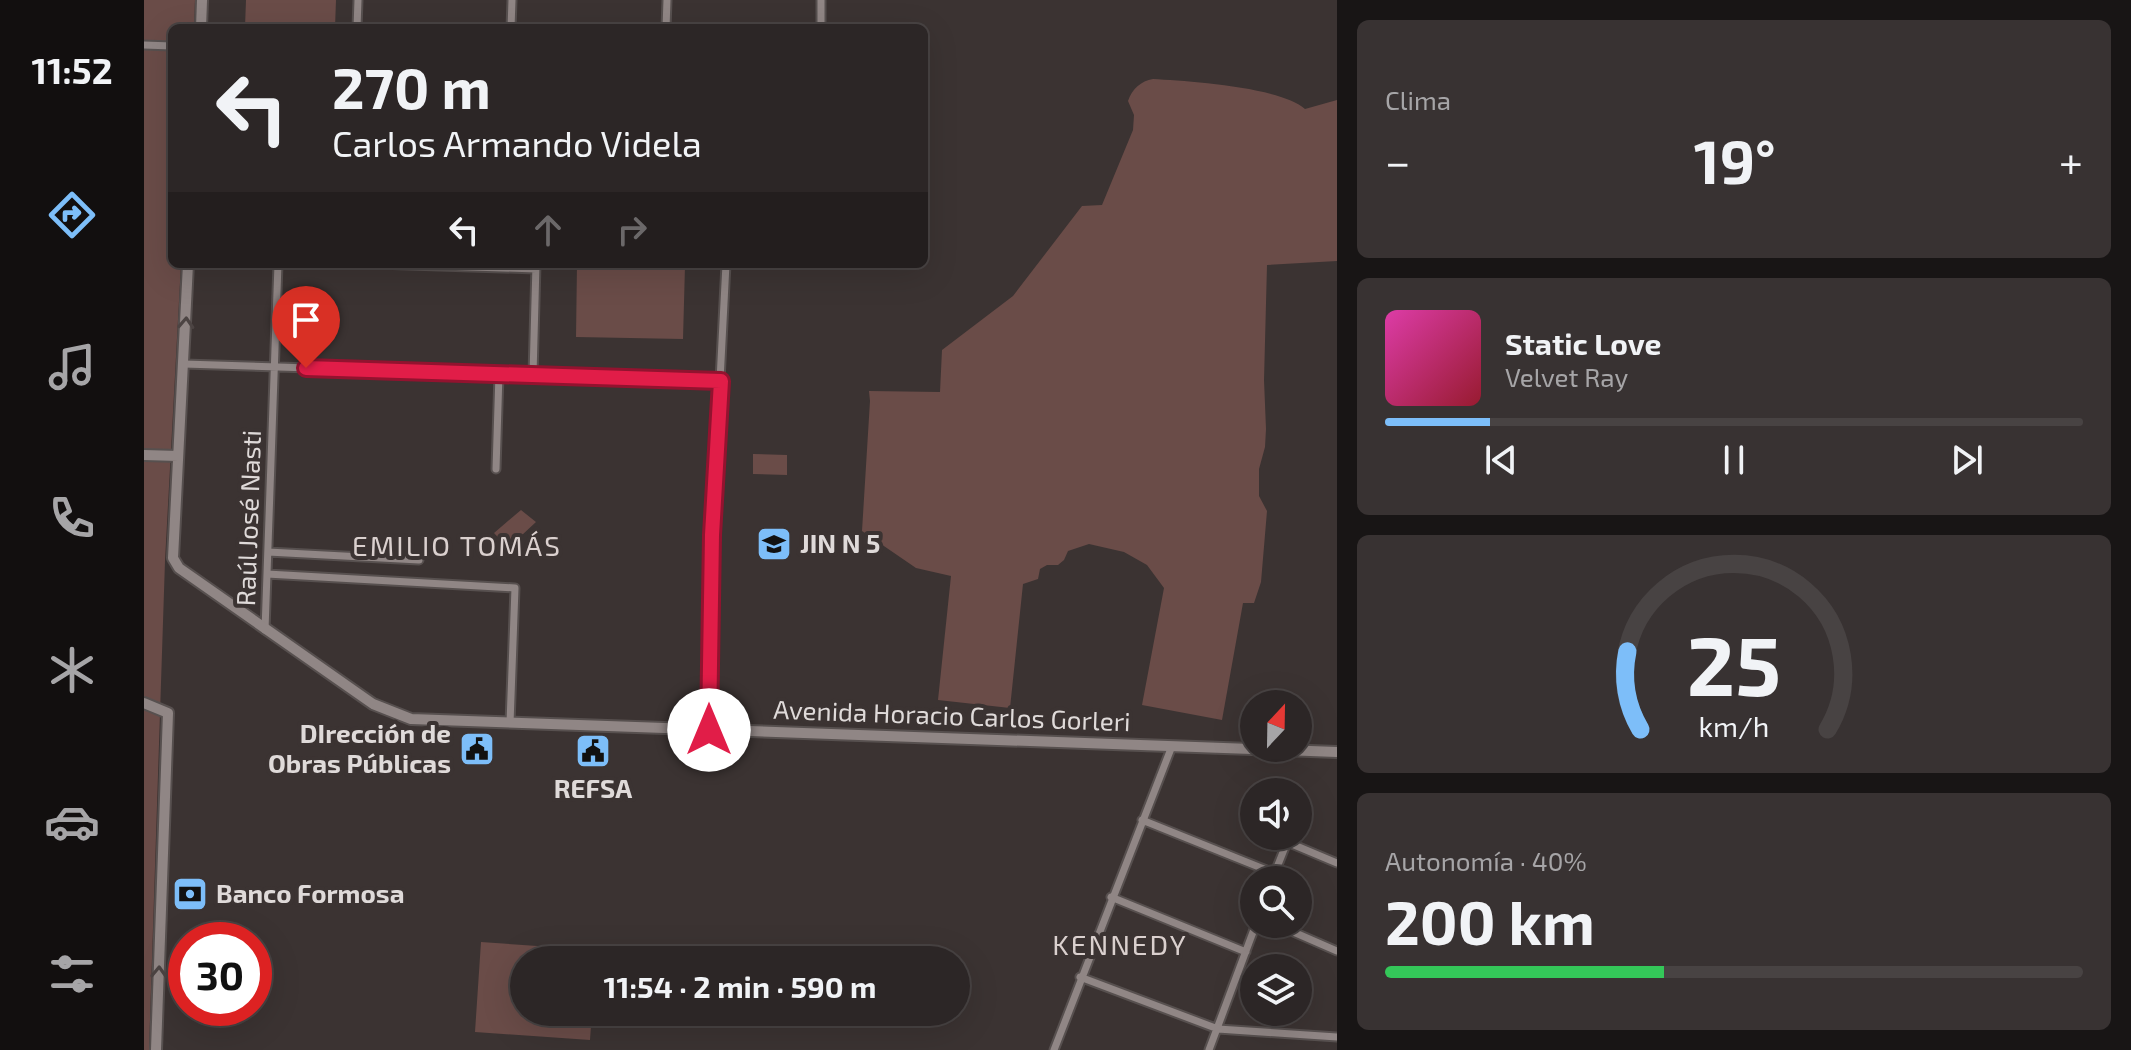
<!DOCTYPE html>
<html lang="es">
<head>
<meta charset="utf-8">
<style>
	:root { --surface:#2c2626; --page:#383232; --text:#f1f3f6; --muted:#a6a5a7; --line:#484343; --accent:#7dbef9 }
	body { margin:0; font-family:"Exo 2",sans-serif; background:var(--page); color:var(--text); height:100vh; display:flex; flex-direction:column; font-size:30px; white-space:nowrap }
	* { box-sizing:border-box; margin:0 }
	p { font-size:26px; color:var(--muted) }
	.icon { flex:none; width:44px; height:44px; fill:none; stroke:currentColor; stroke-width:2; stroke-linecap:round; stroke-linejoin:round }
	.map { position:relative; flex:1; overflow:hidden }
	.sheet { display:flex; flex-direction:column; gap:20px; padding:20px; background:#181515; width:794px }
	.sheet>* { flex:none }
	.banner { position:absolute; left:24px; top:24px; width:760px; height:244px; border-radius:12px; box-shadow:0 8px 32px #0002,0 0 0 2px var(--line); background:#2c2626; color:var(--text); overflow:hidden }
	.needle { width:52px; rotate:22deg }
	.buttons { position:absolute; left:1096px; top:690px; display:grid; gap:16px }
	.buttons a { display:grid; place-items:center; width:72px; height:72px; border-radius:50%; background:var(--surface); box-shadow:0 8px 32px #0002,0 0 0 2px var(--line); font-size:40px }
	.speed { position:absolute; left:24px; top:922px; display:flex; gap:16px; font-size:40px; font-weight:700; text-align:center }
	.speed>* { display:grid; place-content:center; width:104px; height:104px; border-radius:50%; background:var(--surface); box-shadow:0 8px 32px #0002,0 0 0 2px var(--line); line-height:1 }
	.speed .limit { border:12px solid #d22; background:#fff; color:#111 }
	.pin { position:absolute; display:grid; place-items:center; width:68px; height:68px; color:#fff; margin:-82px -34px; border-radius:50% 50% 50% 0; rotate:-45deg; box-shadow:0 0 8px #0007 }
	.pin .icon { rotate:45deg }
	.me { position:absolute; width:88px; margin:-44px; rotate:0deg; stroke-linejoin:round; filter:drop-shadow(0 0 6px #0008) }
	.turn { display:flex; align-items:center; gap:28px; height:168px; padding:0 32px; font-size:36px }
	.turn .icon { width:104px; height:104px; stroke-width:2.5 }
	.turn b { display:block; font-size:56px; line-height:68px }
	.lanes { display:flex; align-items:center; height:76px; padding:0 32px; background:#0003; justify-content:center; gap:40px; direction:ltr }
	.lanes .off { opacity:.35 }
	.big { font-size:60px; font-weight:700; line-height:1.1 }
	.sheet .widget { flex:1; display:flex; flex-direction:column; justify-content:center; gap:12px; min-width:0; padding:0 28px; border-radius:12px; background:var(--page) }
	.sheet .dial { align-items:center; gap:0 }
	.dial svg { height:208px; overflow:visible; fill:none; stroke:var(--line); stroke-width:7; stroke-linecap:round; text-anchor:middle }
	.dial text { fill:var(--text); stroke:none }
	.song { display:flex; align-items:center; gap:24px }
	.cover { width:96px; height:96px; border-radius:12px; background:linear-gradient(135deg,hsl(320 70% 55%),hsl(350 70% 35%)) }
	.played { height:8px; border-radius:4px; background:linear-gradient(90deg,var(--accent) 15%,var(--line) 15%) }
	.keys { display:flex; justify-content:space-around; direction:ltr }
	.heat { display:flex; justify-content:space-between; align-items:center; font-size:44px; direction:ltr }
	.charge { height:12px; border-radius:6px; background:linear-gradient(90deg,#34c759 40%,var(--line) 0) }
	.trip { position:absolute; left:366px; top:946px; width:460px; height:80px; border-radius:40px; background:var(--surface); box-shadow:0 8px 32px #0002,0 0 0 2px var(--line); font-weight:700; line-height:80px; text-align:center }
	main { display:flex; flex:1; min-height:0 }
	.dock { display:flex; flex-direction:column; width:144px; justify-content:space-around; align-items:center; background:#120f0f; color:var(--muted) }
	.dock .icon { width:56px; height:56px }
	.dock .current { color:var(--accent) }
	.dock b { font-size:36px; color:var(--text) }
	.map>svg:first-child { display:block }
	.green { fill:#6a4c48 }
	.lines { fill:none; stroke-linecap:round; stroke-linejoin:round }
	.street-casing { stroke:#57504f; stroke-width:11 }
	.secondary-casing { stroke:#57504f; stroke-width:14 }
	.street { stroke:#908685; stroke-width:7 }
	.secondary { stroke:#908685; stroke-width:10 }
	.oneway { stroke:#4c4443 }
	.route-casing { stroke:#92132f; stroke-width:20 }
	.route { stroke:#e11d48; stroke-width:14 }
	.labels { text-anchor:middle; stroke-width:8; stroke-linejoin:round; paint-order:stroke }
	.street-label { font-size:26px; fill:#dfdad9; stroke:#3b3332 }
	.poi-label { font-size:26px; font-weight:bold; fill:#dfdad9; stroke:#3b3332; text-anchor:start }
	.neighbourhood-label { font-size:28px; letter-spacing:2px; fill:#dad0ce; stroke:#3b3332 }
</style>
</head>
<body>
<main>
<nav class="dock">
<b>11:52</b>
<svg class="icon current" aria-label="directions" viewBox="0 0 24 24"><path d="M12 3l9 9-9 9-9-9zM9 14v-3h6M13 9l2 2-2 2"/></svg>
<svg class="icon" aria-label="music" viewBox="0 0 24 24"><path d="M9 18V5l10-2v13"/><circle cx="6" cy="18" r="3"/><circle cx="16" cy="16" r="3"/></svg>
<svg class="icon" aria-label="phone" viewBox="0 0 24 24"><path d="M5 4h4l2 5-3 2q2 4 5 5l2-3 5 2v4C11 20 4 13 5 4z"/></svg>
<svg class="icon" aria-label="climate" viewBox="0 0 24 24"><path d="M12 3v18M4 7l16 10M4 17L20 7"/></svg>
<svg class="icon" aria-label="car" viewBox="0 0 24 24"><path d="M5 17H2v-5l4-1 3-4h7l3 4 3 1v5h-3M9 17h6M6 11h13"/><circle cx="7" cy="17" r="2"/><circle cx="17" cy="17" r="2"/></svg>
<svg class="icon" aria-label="filters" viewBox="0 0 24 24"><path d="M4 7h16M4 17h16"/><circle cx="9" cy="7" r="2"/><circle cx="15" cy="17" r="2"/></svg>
</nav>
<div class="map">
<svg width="1193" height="1050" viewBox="0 0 1193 1050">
	<rect width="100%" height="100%" fill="#3b3332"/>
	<path class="green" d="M0 0H51L50 28H28V264H37L21 561 5 1050H0Z
		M102 0H192L191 28 101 27Z
		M1009 79C1044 81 1137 87 1161 109L1193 100V261L1123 265 1120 380 1122 429 1121 447 1115 469V496L1123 511 1117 582 1110 603H1099L1078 720 998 705 1020 588 1003 565 980 552 945 544 924 551 920 560 914 565H903L896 569 894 579 879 584 866 708 794 700 807 576 772 568 718 531 726 401 725 391 796 392 798 350 869 296 938 206 958 205 989 130 990 115 984 101C988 89 997 81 1009 79Z
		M433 264 541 266 539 339 432 337Z
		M609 454 643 455V475L609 474Z
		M377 510 392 522 364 548 350 533Z
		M337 942 452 950 451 960H380V1012H448L446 1040 331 1032Z"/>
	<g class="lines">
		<g class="street-casing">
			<path id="street" d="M213 28 214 0
				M367 28 368 0
				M522 28 523 0
				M677 28V0
				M0 45 28 46
				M233 264 392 269
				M40 364 577 381
				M389 375 392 264
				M352 469 355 374
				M124 552 275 560
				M123 574 371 588 366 723
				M121 630 134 264
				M565 730 568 535 582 264
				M998 820 1130 873
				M1128 880 1143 842 1193 863
				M967 897 1102 952
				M1131 924 1193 951
				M936 977 1074 1029 1193 1037
				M910 1050 1028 746
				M1065 1050 1112 924"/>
		</g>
		<g class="secondary-casing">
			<path id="secondary" d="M57 28 58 0
				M44 264 29 558 35 568 229 704 267 719 1193 752
				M0 455 34 456
				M0 703 24 713 12 1050"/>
		</g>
		<use href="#street" class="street"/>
		<use href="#secondary" class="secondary"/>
	</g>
	<defs><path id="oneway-chevron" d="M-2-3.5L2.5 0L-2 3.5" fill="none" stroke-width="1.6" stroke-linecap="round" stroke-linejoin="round" transform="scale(2)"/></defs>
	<g class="oneway">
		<use href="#oneway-chevron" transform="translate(42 323) rotate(-87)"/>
		<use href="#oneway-chevron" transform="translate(15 972) rotate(-88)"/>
	</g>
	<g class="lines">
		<g class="route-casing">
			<path id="route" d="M162 368 577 381 568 535 565 730"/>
		</g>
		<use href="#route" class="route"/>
	</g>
	<defs>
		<g id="school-square" transform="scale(1.8)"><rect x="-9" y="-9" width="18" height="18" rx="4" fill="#7dbef9" stroke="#3b3332"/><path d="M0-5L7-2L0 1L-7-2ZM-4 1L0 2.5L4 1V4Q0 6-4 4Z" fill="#111"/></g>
		<g id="civic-square" transform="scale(1.8)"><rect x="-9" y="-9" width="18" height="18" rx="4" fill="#7dbef9" stroke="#3b3332"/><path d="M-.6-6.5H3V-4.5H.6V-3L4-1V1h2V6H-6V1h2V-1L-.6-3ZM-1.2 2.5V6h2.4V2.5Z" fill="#111"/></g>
		<g id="bank-square" transform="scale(1.8)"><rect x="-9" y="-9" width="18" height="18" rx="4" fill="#7dbef9" stroke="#3b3332"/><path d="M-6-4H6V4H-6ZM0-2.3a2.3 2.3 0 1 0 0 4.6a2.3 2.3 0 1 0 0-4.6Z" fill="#111"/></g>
	</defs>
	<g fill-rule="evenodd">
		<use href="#school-square" x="630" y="544"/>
		<use href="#civic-square" x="333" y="749"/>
		<use href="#civic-square" x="449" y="751"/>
		<use href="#bank-square" x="46" y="894"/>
	</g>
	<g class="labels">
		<g class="street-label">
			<text transform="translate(105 518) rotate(-88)" y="9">Raúl José Nasti</text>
			<text transform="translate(808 716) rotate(2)" y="9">Avenida Horacio Carlos Gorleri</text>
		</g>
		<g class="poi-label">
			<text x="656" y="553">JIN N 5</text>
			<text x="307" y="743" text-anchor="end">DIrección de<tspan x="307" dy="30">Obras Públicas</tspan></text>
			<text x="449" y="798" text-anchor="middle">REFSA</text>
			<text x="72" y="903">Banco Formosa</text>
		</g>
		<g class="neighbourhood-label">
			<text x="313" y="556">EMILIO TOMÁS</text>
			<text x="976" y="955">KENNEDY</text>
		</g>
	</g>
</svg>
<div class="buttons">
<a><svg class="needle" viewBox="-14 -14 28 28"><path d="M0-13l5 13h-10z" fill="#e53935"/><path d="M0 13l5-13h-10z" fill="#a6a5a7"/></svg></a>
<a><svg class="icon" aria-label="sound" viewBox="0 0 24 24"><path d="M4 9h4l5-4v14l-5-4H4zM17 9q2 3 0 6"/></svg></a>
<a><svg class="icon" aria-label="search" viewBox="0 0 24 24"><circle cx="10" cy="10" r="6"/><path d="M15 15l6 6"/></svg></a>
<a><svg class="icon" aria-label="layers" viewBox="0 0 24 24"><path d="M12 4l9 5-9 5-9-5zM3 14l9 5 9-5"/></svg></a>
</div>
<div class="speed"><div class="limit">30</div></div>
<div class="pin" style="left:162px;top:368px;background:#d93025"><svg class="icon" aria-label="arrive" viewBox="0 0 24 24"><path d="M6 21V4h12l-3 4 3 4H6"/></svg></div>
<svg class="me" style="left:565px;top:730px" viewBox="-20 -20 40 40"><circle r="19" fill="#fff"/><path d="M0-13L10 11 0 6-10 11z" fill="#e11d48"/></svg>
<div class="trip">11:54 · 2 min · 590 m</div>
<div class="banner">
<div class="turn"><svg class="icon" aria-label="left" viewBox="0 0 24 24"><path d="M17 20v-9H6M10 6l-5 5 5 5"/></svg><div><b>270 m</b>Carlos Armando Videla</div></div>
<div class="lanes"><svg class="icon" aria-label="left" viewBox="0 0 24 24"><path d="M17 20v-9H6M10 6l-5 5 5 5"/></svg><svg class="icon off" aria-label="ahead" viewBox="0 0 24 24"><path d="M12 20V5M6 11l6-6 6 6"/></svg><svg class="icon off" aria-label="right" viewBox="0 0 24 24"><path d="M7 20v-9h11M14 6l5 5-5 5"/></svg></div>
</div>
</div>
<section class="sheet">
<div class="widget"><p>Clima</p>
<div class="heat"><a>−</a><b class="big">19°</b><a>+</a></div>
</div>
<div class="widget">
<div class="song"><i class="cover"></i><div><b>Static Love</b><p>Velvet Ray</p></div></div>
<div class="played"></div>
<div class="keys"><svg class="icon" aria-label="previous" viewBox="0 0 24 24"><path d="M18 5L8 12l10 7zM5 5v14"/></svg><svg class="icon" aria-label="pause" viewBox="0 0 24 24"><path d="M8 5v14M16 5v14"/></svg><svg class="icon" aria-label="next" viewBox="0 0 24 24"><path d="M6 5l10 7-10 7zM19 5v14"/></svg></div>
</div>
<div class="widget dial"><svg viewBox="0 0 100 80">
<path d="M14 69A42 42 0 1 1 86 69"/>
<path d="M14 69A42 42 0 0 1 9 39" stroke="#7dbef9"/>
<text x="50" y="56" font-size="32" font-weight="700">25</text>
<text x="50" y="72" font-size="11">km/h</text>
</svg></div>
<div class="widget"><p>Autonomía · 40%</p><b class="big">200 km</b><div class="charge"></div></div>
</section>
</main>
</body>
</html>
